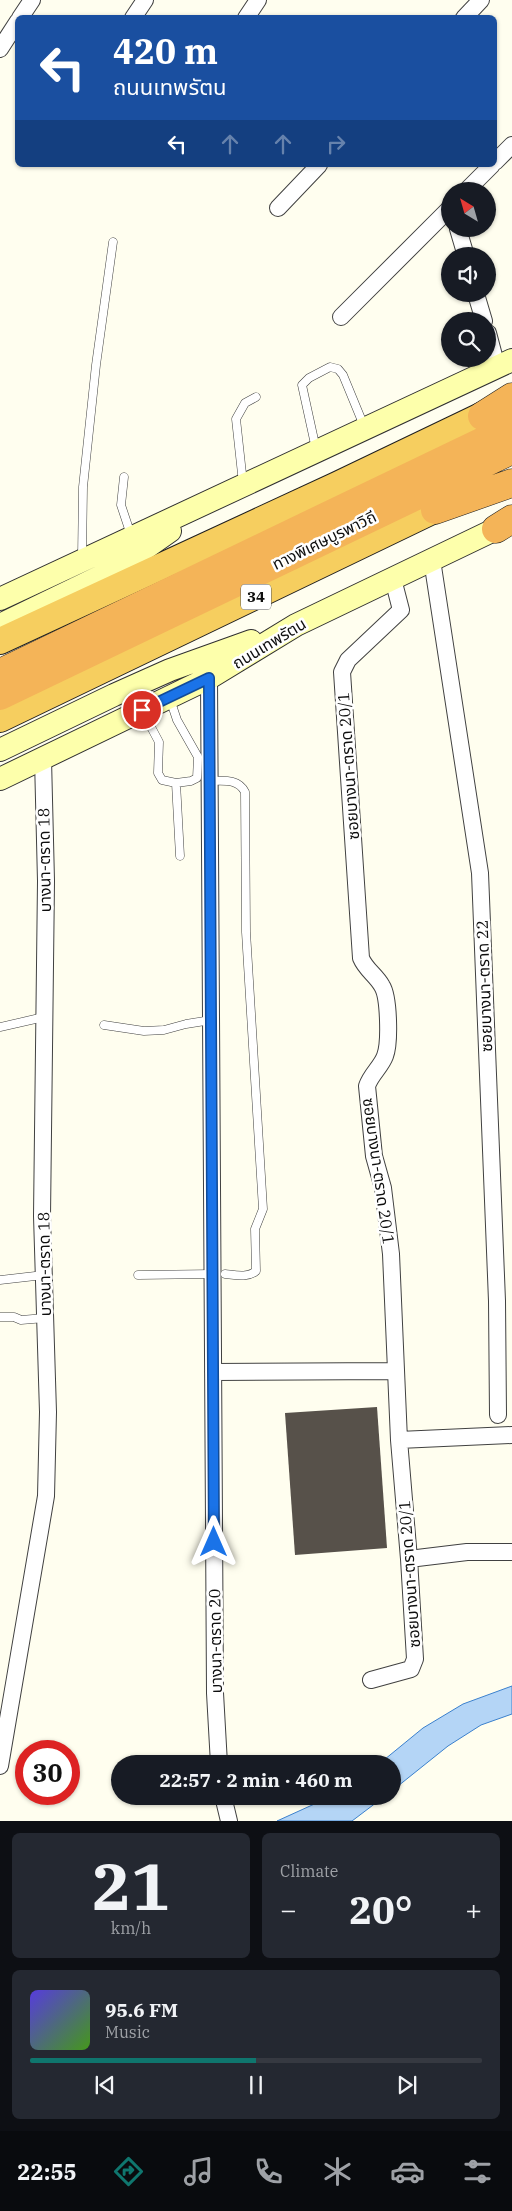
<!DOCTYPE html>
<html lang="en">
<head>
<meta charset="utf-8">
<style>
	:root { --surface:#171b24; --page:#242831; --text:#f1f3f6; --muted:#9ea1a6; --line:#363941; --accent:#0f766e }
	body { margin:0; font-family:"IBM Plex Serif","Noto Sans Thai",serif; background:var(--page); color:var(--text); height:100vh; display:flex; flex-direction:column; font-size:19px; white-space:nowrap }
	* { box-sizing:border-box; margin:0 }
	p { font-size:16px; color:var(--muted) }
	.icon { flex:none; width:28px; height:28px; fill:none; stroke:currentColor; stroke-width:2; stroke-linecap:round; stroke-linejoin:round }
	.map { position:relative; height:1821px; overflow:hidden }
	.panel { display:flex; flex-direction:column; gap:12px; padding:12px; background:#0d0f14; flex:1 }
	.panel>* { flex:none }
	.hud { position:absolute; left:15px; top:15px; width:482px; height:152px; border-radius:8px; box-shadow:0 1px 4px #0004; background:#1a4fa0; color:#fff; overflow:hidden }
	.needle { width:32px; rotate:323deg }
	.buttons { position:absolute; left:441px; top:182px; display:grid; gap:10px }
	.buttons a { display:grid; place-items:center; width:55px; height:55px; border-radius:50%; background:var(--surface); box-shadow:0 1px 4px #0004; font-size:25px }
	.speed { position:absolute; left:15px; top:1740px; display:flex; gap:10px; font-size:25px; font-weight:700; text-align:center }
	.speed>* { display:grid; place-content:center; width:65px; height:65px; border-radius:50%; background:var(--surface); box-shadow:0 1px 4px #0004; line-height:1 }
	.speed .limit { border:8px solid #d22; background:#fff; color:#111 }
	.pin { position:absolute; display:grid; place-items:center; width:42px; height:42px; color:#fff; margin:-21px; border:2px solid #fff; border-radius:50%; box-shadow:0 1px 5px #0007 }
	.me { position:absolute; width:55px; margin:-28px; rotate:0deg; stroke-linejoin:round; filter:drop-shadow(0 0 4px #0008) }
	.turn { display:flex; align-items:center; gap:18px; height:105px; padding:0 15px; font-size:22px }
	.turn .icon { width:65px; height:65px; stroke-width:2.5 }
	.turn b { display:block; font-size:35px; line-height:42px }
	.lanes { display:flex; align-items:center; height:48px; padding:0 15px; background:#0003; justify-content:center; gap:25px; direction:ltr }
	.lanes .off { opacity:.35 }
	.big { font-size:38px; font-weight:700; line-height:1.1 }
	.panel .card { flex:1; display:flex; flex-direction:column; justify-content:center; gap:8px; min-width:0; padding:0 18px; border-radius:8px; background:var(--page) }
	.panel .dial { align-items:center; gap:0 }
	.dial b { font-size:65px; line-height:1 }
	.song { display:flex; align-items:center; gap:15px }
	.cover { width:60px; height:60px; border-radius:8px; background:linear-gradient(135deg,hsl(250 70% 55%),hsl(100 70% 35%)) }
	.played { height:5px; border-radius:2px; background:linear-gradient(90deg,var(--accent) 50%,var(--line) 50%) }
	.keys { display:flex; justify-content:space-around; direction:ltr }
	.heat { display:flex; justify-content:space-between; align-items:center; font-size:28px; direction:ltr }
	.panel .tiles { flex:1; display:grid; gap:12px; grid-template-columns:1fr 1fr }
	.card:last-child { grid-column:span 2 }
	.trip { position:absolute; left:111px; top:1755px; width:290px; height:50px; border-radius:25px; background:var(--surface); box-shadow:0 1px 4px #0004; font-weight:700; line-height:50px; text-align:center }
	.tabs { display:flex; height:80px; justify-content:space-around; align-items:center; background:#090b0e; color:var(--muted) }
	.tabs .icon { width:35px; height:35px }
	.tabs .current { color:var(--accent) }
	.tabs b { font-size:22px; color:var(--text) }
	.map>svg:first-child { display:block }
	.water { fill:#b4d5f6; stroke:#3b80cd }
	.building { fill:#57514a }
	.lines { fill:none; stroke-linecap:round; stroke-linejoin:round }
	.service-casing { stroke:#414141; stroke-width:9 }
	.minor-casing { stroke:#414141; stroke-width:18 }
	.secondary-casing { stroke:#303030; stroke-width:24 }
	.trunk-casing { stroke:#1f1f1f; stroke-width:28 }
	.motorway-casing { stroke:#1f1f1f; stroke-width:29 }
	.service { stroke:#fff; stroke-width:8 }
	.minor { stroke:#fff; stroke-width:16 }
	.secondary { stroke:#fdffab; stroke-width:22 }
	.trunk { stroke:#f6ce5f; stroke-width:26 }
	.motorway { stroke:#f4b458; stroke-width:28 }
	.route-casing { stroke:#114b97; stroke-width:12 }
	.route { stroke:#1a73e8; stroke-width:9 }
	.labels { text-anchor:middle; stroke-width:5; stroke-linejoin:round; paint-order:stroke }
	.shield { fill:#fff; stroke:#565656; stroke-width:1 }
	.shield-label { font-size:15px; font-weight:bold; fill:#0e0e0e }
	.street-label { font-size:16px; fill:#0e0e0e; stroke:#fff }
</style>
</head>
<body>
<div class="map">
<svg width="512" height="1821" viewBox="0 0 512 1821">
	<rect width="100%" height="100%" fill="#fffeef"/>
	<path class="water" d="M512 1686V1714L481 1725 448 1746 393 1790 392 1764H379L423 1728 463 1704Z
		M332 1796H385L352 1821H277Z"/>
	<path class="building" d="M377 1407 387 1548 295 1555 285 1413Z"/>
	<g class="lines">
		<g class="service-casing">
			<path id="service" d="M316 449 302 385 309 378 330 367 338 369 343 375 364 426
				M124 477 121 505 131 535
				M243 483 236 419 245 403 256 397
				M82 558 83 487 96 365 113 242
				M170 699 177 720 198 757 197 778 191 781 176 783
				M143 712 159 742 158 773 162 780 176 783 180 856
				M209 781C223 781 238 778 245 792L246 932 263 1209 255 1229 256 1271C248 1278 235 1275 225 1274
				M104 1025 144 1031 164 1030 186 1024 211 1020
				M0 1027 44 1017
				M138 1275 213 1274
				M0 1280 44 1275
				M0 1317H14L21 1320 45 1318"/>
		</g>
		<g class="minor-casing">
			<path id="minor" d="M20 18 32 0
				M133 18 145 0
				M246 18 258 0
				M464 18 481 0
				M0 49 18 21
				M495 162 512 145
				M466 191 492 165
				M278 208 319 165
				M458 229 466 256
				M476 294 484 321
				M341 317 450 208
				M488 333 497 367
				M432 560 480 873 497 1301 498 1415
				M209 678 215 1693 219 1764
				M213 1372 395 1371
				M399 1440 512 1435
				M409 1559 467 1552H512
				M371 1680 411 1669 415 1659 409 1559 399 1440 391 1254 383 1188 374 1156 367 1086C371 1074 381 1067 385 1056 390 1043 389 997 382 986 376 975 366 970 361 958L342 672 348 660 401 610 393 579
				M0 1766 46 1496 48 1412 42 1216 46 881 43 759
				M223 1796 229 1821"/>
		</g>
		<g class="secondary-casing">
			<path id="secondary" d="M0 599 512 360
				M0 625 116 569 170 531
				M0 750 114 695 170 670 251 641
				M0 779 209 678 296 625 496 529 512 523"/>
		</g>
		<g class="trunk-casing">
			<path id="trunk" d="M0 641 337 485 502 406
				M0 719 455 500"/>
		</g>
		<g class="motorway-casing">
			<path id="motorway" d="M482 416 512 397
				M435 510 512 483
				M496 529 512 519
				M0 673 512 427
				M0 696 512 450"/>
		</g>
		<use href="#service" class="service"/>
		<use href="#minor" class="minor"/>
		<use href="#secondary" class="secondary"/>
		<use href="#trunk" class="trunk"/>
		<use href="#motorway" class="motorway"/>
	</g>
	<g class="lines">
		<g class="route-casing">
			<path id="route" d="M142 710 209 678 214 1542"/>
		</g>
		<use href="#route" class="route"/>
	</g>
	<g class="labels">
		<rect class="shield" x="241" y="584.5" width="30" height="25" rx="4"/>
		<g class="shield-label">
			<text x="256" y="602">34</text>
		</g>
		<g class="street-label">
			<text transform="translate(324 540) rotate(-26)" y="6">ทางพิเศษบูรพาวิถี</text>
			<text transform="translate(269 643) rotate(-31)" y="6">ถนนเทพรัตน</text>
			<text transform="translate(348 766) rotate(-94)" y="6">ซอยบางนา-ตราด 20/1</text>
			<text transform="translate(44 860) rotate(-91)" y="6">บางนา-ตราด 18</text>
			<text transform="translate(484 986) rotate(-92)" y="6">ซอยบางนา-ตราด 22</text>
			<text transform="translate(379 1171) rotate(82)" y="6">ซอยบางนา-ตราด 20/1</text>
			<text transform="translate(44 1264) rotate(-91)" y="6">บางนา-ตราด 18</text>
			<text transform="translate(409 1574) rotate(-94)" y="6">ซอยบางนา-ตราด 20/1</text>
			<text transform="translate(215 1641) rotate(-91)" y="6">บางนา-ตราด 20</text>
		</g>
	</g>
</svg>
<div class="buttons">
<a><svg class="needle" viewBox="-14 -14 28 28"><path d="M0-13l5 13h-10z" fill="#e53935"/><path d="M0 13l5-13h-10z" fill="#9ea1a6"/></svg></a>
<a><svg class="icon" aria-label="sound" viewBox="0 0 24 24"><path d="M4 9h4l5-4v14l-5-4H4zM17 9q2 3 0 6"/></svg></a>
<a><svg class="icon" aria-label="search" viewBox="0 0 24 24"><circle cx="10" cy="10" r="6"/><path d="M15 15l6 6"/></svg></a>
</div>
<div class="speed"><div class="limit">30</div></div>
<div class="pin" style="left:142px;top:710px;background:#d93025"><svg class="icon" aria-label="arrive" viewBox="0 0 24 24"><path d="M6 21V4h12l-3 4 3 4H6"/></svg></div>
<svg class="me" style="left:214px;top:1542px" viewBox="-20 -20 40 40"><path d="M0-17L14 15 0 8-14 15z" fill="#1a73e8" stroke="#fff" stroke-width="4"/></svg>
<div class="trip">22:57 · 2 min · 460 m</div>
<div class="hud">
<div class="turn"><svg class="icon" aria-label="left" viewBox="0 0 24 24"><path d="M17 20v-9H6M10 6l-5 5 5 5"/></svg><div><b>420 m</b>ถนนเทพรัตน</div></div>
<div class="lanes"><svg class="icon" aria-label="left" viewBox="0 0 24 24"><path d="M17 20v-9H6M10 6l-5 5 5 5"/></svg><svg class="icon off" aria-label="ahead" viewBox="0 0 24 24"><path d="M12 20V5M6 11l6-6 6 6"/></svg><svg class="icon off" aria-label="ahead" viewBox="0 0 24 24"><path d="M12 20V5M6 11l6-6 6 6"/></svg><svg class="icon off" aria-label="right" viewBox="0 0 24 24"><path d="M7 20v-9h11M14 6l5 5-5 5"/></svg></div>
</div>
</div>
<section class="panel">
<div class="tiles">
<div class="card dial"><b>21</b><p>km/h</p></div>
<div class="card"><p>Climate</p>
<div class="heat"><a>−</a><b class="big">20°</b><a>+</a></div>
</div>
<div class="card">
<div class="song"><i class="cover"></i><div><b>95.6 FM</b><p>Music</p></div></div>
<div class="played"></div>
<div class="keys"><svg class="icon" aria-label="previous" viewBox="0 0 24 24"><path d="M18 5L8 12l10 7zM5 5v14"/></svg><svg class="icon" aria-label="pause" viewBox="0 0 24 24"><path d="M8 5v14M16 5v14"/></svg><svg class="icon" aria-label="next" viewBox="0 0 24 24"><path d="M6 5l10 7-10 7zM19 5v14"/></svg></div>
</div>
</div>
</section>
<nav class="tabs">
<b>22:55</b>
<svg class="icon current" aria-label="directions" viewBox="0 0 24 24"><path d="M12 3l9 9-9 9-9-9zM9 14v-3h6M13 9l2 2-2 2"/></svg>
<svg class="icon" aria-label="music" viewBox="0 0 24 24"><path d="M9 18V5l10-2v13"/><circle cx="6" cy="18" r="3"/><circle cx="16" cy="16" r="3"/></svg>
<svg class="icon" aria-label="phone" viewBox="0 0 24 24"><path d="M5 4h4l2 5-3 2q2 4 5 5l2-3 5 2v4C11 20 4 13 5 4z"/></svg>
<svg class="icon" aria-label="climate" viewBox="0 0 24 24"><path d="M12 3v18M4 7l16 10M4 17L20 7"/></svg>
<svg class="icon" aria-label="car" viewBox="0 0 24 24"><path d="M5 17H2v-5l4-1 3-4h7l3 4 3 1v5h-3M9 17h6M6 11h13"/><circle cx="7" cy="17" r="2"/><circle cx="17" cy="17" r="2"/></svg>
<svg class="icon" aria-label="filters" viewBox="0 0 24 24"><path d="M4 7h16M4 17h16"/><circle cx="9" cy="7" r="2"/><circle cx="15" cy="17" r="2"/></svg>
</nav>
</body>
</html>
